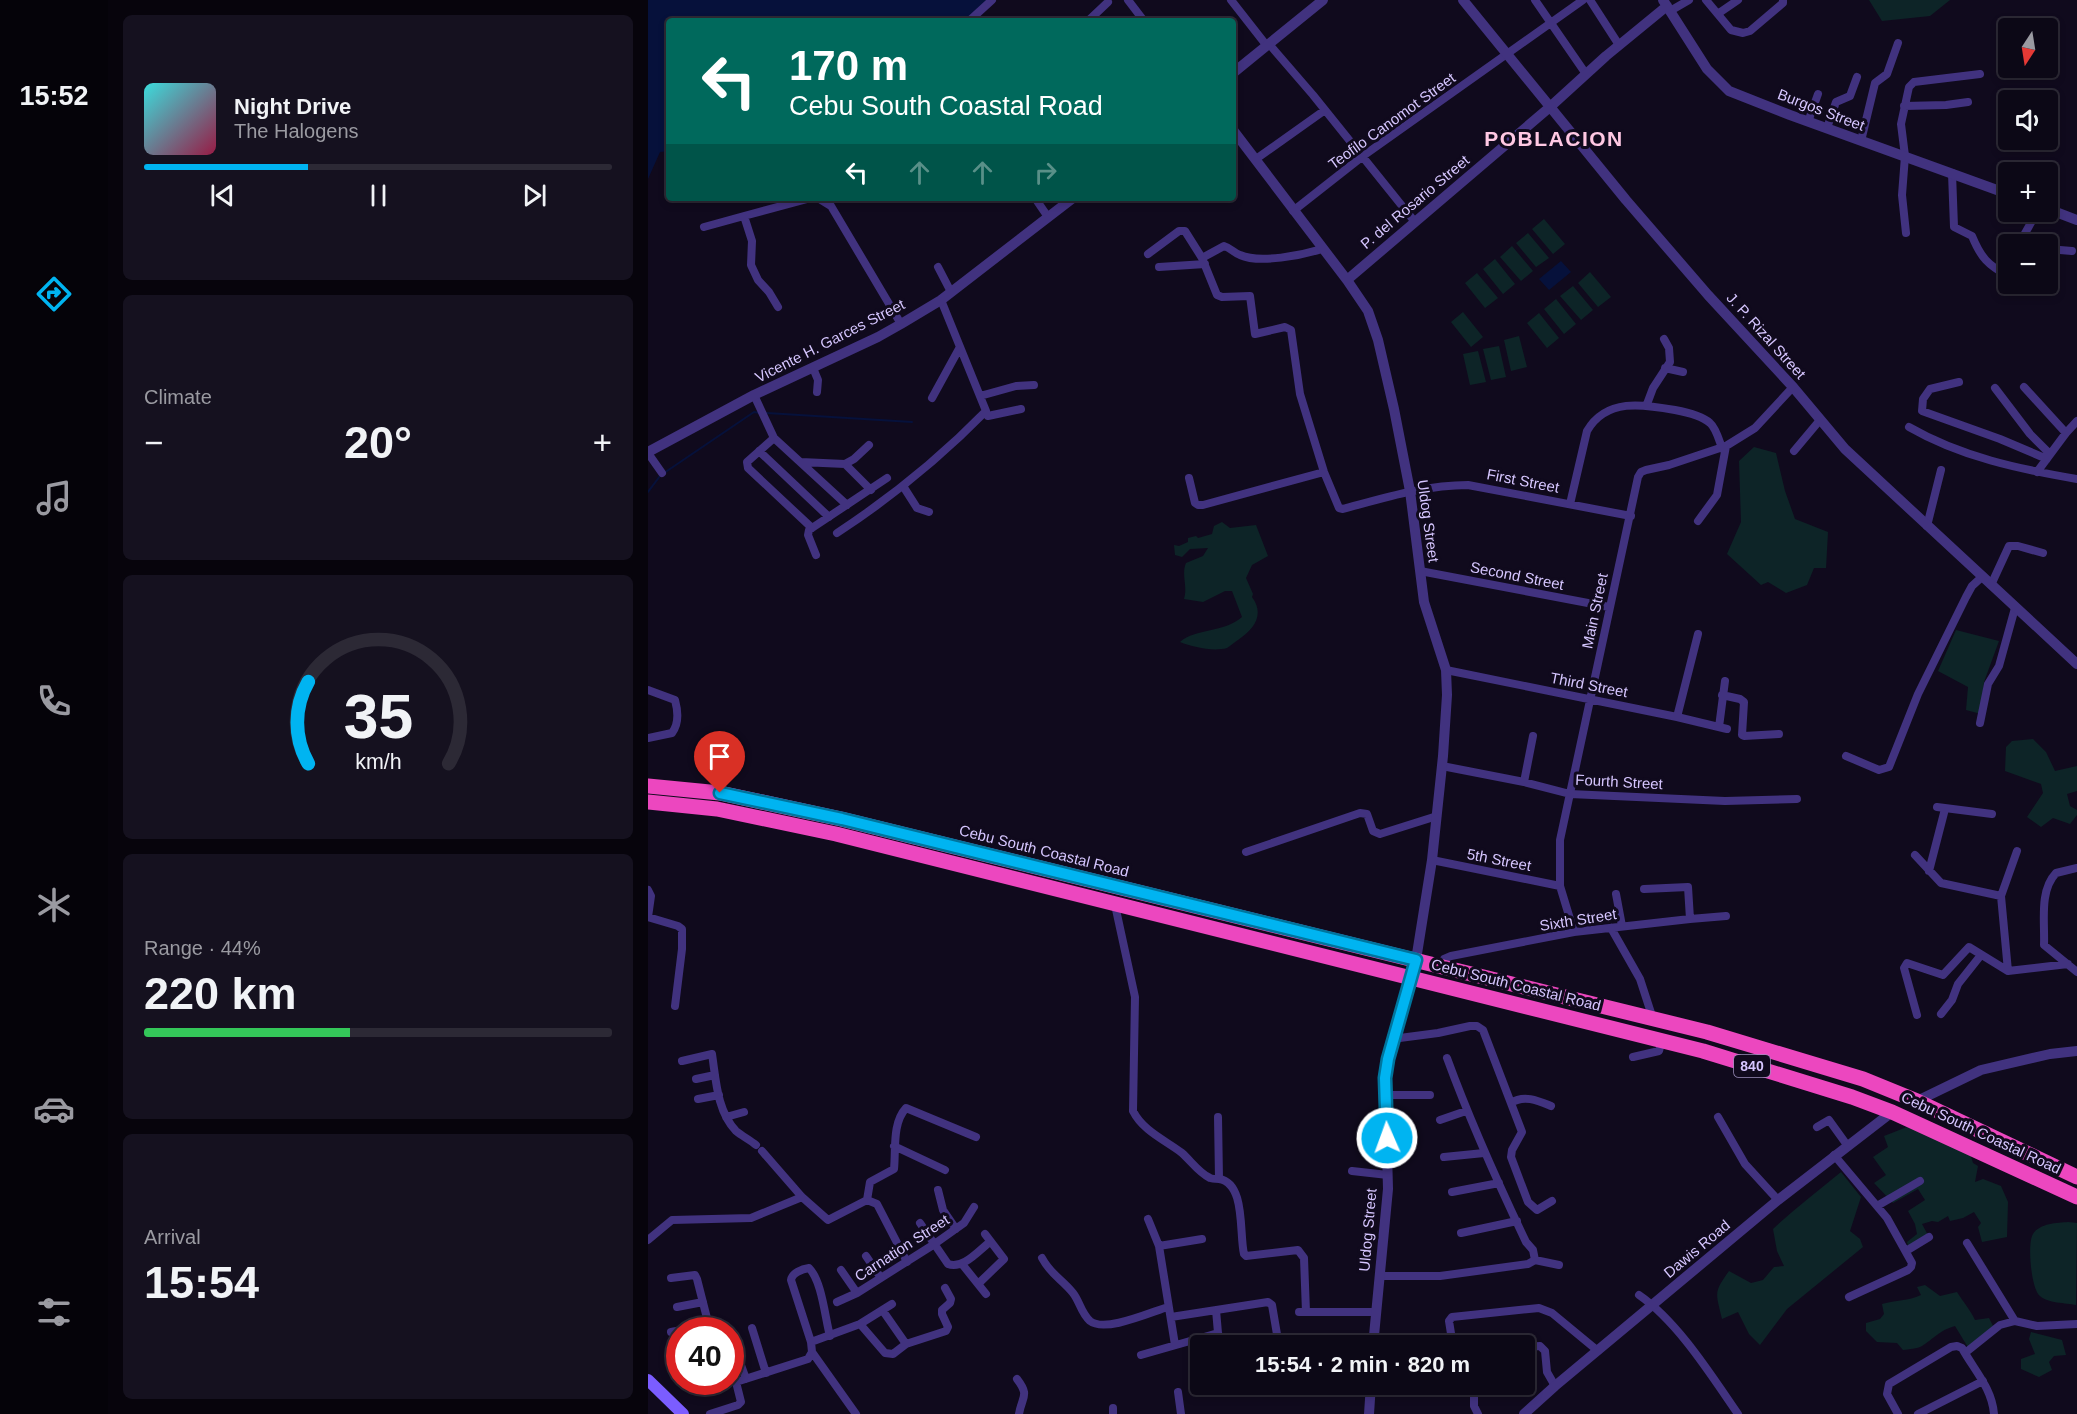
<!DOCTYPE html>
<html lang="en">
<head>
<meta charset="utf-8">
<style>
	:root { --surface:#0c0816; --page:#15111f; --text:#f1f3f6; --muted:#9a9aa1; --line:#2c2935; --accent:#00b4f1 }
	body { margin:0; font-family:Helvetica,sans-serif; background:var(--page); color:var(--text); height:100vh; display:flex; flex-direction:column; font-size:22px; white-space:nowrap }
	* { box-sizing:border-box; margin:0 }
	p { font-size:20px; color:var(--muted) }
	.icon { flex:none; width:33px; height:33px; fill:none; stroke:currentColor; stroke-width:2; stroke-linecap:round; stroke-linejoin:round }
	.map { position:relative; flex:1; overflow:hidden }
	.panel { display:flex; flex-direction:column; gap:15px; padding:15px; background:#07040c; width:540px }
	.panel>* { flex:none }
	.hud { position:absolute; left:18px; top:18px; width:570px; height:183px; border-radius:6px; box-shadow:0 3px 9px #0003,0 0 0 2px var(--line); background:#00695c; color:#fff; overflow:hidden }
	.needle { width:39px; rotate:192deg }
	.fabs { position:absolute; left:1350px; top:18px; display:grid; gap:12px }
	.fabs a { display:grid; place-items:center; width:60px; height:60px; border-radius:6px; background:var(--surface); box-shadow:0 3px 9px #0003,0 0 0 2px var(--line); font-size:30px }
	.speed { position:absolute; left:18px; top:1317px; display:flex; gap:12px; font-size:30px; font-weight:700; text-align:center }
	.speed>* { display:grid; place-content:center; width:78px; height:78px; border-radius:50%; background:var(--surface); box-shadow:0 3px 9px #0003,0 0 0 2px var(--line); line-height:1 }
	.speed .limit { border:9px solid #d22; background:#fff; color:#111 }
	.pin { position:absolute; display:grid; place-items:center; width:51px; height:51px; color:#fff; margin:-62px -26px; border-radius:50% 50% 50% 0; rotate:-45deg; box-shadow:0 0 6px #0007 }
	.pin .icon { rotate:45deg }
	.me { position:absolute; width:66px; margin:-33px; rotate:358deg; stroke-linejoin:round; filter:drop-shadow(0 0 4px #0008) }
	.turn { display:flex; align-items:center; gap:21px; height:126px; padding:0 24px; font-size:27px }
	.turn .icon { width:78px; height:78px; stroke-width:2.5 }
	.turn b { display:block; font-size:42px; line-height:51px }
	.lanes { display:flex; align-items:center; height:57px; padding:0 24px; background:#0003; justify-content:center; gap:30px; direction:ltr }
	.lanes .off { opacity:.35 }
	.big { font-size:45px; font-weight:800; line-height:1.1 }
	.panel .widget { flex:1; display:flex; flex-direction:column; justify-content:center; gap:9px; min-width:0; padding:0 21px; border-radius:9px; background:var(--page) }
	.panel .dial { align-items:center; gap:0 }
	.dial svg { height:156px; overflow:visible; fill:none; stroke:var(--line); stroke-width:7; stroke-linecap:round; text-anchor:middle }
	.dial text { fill:var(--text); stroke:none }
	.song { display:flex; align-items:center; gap:18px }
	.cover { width:72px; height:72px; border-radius:9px; background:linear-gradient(135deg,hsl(180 70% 55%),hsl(340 70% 35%)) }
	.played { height:6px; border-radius:3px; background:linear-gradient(90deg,var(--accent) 35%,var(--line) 35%) }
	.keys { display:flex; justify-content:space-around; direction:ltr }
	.heat { display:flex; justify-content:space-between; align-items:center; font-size:33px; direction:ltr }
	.charge { height:9px; border-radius:4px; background:linear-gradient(90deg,#34c759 44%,var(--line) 0) }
	.trip { position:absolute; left:542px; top:1335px; width:345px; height:60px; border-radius:6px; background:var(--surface); box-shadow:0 3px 9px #0003,0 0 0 2px var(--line); font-weight:800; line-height:60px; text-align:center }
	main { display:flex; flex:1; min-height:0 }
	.tab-bar { display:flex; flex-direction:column; width:108px; justify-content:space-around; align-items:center; background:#050309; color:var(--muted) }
	.tab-bar .icon { width:42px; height:42px }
	.tab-bar .selected { color:var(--accent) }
	.tab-bar b { font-size:27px; color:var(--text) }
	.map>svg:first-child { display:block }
	.green { fill:#0d2427 }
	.water { fill:#06113b }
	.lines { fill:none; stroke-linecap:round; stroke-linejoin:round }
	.stream { stroke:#06113b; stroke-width:2 }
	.minor { stroke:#41327f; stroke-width:8 }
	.tertiary { stroke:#41327f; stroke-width:10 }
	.secondary { stroke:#7b5dff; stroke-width:12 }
	.trunk { stroke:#ec47bf; stroke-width:15 }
	.route-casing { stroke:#00759d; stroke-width:15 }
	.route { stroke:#00b4f1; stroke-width:10 }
	.labels { text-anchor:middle; stroke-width:6; stroke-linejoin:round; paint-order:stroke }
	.shield { fill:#100a1d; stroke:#9b8ebb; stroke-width:1.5 }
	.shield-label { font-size:14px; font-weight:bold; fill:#d6c6ff }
	.street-label { font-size:15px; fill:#d6c6ff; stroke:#100a1d }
	.district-label { font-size:21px; font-weight:bold; letter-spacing:1.5px; fill:#ffc8e3; stroke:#100a1d }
</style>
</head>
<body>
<main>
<nav class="tab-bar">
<b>15:52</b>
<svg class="icon selected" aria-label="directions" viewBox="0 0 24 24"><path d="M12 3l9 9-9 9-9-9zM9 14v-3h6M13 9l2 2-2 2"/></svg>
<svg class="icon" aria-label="music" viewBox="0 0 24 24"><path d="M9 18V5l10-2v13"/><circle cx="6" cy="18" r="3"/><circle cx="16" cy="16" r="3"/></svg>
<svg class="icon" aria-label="phone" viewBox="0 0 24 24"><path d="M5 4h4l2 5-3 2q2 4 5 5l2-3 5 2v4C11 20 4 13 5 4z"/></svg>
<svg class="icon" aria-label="climate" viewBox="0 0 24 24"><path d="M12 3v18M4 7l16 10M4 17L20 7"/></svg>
<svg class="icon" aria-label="car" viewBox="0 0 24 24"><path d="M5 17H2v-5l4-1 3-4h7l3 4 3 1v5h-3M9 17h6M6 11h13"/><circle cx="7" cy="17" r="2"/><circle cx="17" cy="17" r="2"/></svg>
<svg class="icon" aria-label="filters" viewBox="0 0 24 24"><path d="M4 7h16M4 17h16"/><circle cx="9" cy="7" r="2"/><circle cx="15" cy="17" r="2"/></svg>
</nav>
<section class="panel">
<div class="widget">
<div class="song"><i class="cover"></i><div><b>Night Drive</b><p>The Halogens</p></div></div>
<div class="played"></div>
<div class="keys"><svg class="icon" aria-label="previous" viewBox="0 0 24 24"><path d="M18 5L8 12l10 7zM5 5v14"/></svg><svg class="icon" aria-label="pause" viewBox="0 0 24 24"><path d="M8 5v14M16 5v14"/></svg><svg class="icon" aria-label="next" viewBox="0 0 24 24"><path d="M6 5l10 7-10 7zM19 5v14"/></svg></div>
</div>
<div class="widget"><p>Climate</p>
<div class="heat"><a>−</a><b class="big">20°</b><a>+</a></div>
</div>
<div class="widget dial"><svg viewBox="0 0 100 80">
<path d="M14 69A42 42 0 1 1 86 69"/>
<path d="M14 69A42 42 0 0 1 14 27" stroke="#00b4f1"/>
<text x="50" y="56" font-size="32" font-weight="700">35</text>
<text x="50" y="72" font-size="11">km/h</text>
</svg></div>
<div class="widget"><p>Range · 44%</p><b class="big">220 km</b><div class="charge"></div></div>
<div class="widget"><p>Arrival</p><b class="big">15:54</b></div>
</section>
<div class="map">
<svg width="1429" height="1414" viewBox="0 0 1429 1414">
	<rect width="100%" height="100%" fill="#100a1d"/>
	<path class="green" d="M1221 0H1302L1282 16 1234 21Z
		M896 219 917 244 905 254 884 229Z
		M880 233 901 258 888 267 868 243Z
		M864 246 885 271 873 281 852 257Z
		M847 259 867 284 855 294 835 269Z
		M942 272 963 297 950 307 930 283Z
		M829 273 850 298 837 308 817 283Z
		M925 286 945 310 933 320 912 296Z
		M908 299 928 324 916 334 896 309Z
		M815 312 835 337 823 347 803 322Z
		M891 313 911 338 899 348 879 323Z
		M871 336 879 367 863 371 856 340Z
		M851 346 858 377 843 380 835 349Z
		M830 351 838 382 822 385 815 354Z
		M1106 447 1128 453 1137 491 1147 519 1180 532 1178 568H1166L1159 585 1138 593 1120 582 1113 585 1079 554 1093 522 1091 461Z
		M574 522 582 528 608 525 620 556 604 565 598 578 605 594 604 597C617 615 606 629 590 640 587 642 582 646 579 648 565 652 545 647 532 642 548 628 576 633 594 617L584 591H577L555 602 536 599C540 586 533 575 538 563L555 556 560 548 542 549 534 557 527 555 526 545 531 546 540 542V538L548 536 550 538 564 534 566 526Z
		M1308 630 1351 641 1336 682 1333 714 1318 710 1320 687 1290 671Z
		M1385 739 1398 752 1407 771 1429 766V791L1419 794 1422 806 1429 810V815L1422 824 1405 818 1393 827 1379 817 1395 793 1393 784 1357 771 1358 747 1364 741Z
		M1259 1127 1322 1153 1325 1163 1330 1166 1327 1182 1335 1179 1353 1186 1360 1202 1359 1237 1334 1242 1330 1227 1333 1223 1326 1212 1315 1218 1302 1221 1300 1216 1290 1222 1284 1221 1274 1224 1281 1237 1260 1246 1259 1242 1269 1234 1267 1224 1260 1211 1277 1200 1270 1189 1245 1203 1226 1183 1238 1175 1225 1157 1240 1147 1236 1136Z
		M1193 1172 1213 1197 1202 1231 1212 1239 1215 1247 1139 1309 1112 1345 1101 1334 1090 1312 1074 1319C1068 1293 1065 1293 1081 1271L1103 1283 1115 1280 1126 1267 1136 1266 1129 1251 1125 1229C1146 1209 1170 1191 1193 1172Z
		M1420 1222 1429 1223 1428 1305C1418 1303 1399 1303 1392 1296 1383 1289 1379 1243 1385 1234 1392 1223 1409 1223 1420 1222Z
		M1277 1285 1292 1296 1309 1292C1315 1302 1322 1309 1327 1320L1341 1318 1345 1326 1321 1349 1307 1326C1290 1331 1287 1338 1274 1346 1269 1349 1261 1349 1255 1350L1249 1343 1229 1342 1218 1331V1323L1232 1319 1236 1314 1234 1304C1248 1300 1260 1301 1273 1295L1269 1287Z
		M1383 1332 1414 1340 1418 1355 1406 1356 1401 1362 1404 1370 1391 1377 1373 1369V1359L1387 1354 1381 1339Z"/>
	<path class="water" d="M0 0H340L318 21H21V151L12 152 0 179Z
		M913 261 923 272 901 290 891 279Z"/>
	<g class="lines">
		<path class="stream" d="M119 413 264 422
			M16 473 106 412 112 413
			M0 492 12 476"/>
		<path class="minor" d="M480 0 496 21
			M583 0 619 46
			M887 0 938 74
			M942 0 971 45
			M1058 0 1083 30 1095 33 1102 31 1135 3V0
			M1022 11 1041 0
			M1071 13 1090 0
			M321 21 344 0
			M440 21 460 2
			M621 44 665 95 767 222
			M1256 106 1298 105 1320 102
			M1160 122 1170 94
			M1179 128 1188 102 1202 96 1209 77
			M1213 141 1227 83 1239 74 1250 43
			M608 159 677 110
			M1304 173 1306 227 1324 236C1333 258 1340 265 1360 276
			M170 198 183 206 253 324
			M387 198 400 217
			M645 211 715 156 935 0
			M96 216 163 198
			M56 227 96 216 104 241 103 265 110 280 121 292 130 307
			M1258 233 1254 195 1257 156 1253 124 1261 87 1266 82 1332 74
			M1371 244 1389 212
			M1400 249 1424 251
			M500 254 531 231H537L554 258 569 295 574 297 602 296 607 334 637 327 643 330 652 394 676 472 691 508 695 509C736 498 777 485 820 485L983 516
			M554 258 576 246C583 248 586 253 592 255 612 264 654 255 674 249
			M290 267 303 292
			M511 267 557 264
			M165 368 170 380 169 392
			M1017 368 1035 372
			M1311 382 1282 389 1275 399 1274 411 1352 439 1399 459
			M1376 387 1418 433
			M1347 388 1382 434 1402 454
			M106 395 126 438 199 505
			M332 396 368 386 386 385
			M284 398 312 347
			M999 404 1005 388 1022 362 1021 348 1016 339
			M340 416 373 409
			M1261 427C1313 457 1371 469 1429 479
			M126 438 99 462 100 468 164 528
			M111 451 181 517
			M1146 451 1172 420
			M0 453 14 473
			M153 462 197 464 206 459 221 445
			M197 464 223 490
			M1389 472 1418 433 1429 421
			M541 478 547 503 550 505H555L676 472
			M255 486 269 508 281 512
			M922 504 939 431C958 398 995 404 1027 410 1038 412 1053 415 1062 423 1068 428 1071 440 1074 448
			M1050 521 1069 495 1078 446
			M1279 526 1293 470
			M189 533C244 497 292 458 338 411L293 300
			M168 555 160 535 161 530 239 478
			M772 571 961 607
			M1343 585 1361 546H1370L1395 553
			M798 670 1029 717 1079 729
			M0 690 27 700C30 711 31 724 24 733L0 738
			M1074 695 1092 699 1096 702 1094 735 1096 736 1131 734
			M1029 717 1050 634
			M1332 723 1340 684 1351 666 1367 608
			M1071 727 1077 681
			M1198 756 1231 770 1241 767 1270 694 1318 597 1324 586 1335 576
			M794 766 876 782 922 794 1077 801 1149 799
			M876 782 885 736
			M1289 807 1344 814
			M598 852 712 813 719 814 725 831 732 834 789 816
			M1267 855 1293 883 1353 896
			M784 860 912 886
			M1429 868 1408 873C1391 891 1397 922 1396 945L1429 972
			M1281 871 1297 809
			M996 889 1040 887 1042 919
			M0 890 3 896 0 917
			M968 894 974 926
			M467 905 487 997 485 1111C495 1131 517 1140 534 1153 543 1161 551 1173 562 1178 564 1179 569 1179 571 1179
			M0 917 30 926 34 929V949L27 1006
			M963 928 992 979 1005 1019
			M926 932 912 886V840L990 477 993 472 998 470 1021 465 1078 446 1107 428 1145 387
			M791 966 796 959 803 956 926 932 1042 919 1078 916
			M1360 971 1353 896 1369 851
			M1293 1014 1304 1000 1310 984 1333 955
			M1269 1015 1256 968 1259 963 1295 975 1321 947 1360 971 1420 964
			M744 1039 790 1033 822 1026H829L835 1030 874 1132 864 1150 863 1157 880 1202 889 1210 904 1201
			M985 1057 1011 1051 1014 1040
			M799 1058C822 1121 849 1181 878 1242L885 1250 887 1260
			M34 1061 64 1054C68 1080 69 1111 88 1131 94 1136 102 1140 108 1145
			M48 1079 67 1075
			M737 1095H782
			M50 1099 71 1095
			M863 1103C876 1094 891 1101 903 1106
			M78 1117 96 1112
			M570 1117 571 1179C598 1183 591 1234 596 1254L598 1256 650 1250 656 1258 658 1312
			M1070 1117 1097 1164 1130 1200
			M792 1120 818 1111
			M1169 1127 1181 1120 1199 1145
			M246 1146 297 1170
			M114 1151 154 1197 180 1220 219 1200 222 1182 246 1169C248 1150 244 1123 258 1108L328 1137
			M1186 1155 1239 1218 1264 1263 1263 1267 1260 1270 1201 1297
			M796 1157 836 1153
			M704 1171 740 1175
			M290 1190 295 1210 308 1229
			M804 1192 851 1183
			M219 1200 229 1204 259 1262
			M1229 1206 1272 1181
			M500 1219 511 1246 527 1345
			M272 1223 300 1264C315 1270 331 1250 342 1242
			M813 1233 869 1221
			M0 1240 24 1220 103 1218 154 1197
			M1319 1243 1367 1321
			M511 1246 554 1239
			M1258 1251 1281 1237
			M218 1256 233 1278
			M394 1258C403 1275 414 1279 425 1293 432 1302 433 1313 442 1321 457 1333 503 1312 520 1307
			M314 1264 338 1294
			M193 1270 209 1293
			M731 1276H792L880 1264 887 1260 911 1265
			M23 1278 47 1275 49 1279 62 1330
			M330 1284 356 1259 337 1234
			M991 1295C1030 1322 1063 1375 1090 1414
			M189 1302 209 1293 285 1245 316 1223 326 1207
			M29 1307 55 1302
			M568 1310 570 1333 574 1346
			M235 1311 258 1344
			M651 1312H728
			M523 1317 620 1302 624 1305 631 1346
			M212 1324 237 1353 245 1354 258 1344 298 1331 300 1327 294 1314V1310L302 1303 303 1299 297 1288
			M104 1328 118 1373
			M23 1332 61 1325
			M82 1334 98 1379
			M163 1342 143 1280C144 1273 154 1269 161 1268 174 1281 177 1318 182 1336
			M612 1346 631 1343
			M805 1346 801 1321 804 1317 891 1308 904 1313 950 1351
			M876 1347 892 1346 897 1351 899 1372 907 1386
			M164 1352 208 1414
			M1317 1353 1352 1325 1367 1321 1389 1326 1429 1324
			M493 1355 570 1333
			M369 1379C382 1396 374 1396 371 1414
			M88 1382 160 1359 164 1352 163 1342 212 1324 244 1304
			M826 1384V1406L830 1414
			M530 1392 533 1414
			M465 1408V1414
			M62 1414 90 1405 93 1402 88 1382 82 1375
			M1250 1414 1239 1394 1241 1384 1303 1347 1309 1346 1314 1348C1326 1370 1344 1388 1346 1414
			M1270 1414 1335 1381"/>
		<path class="tertiary" d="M815 0 978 200 1060 295 1145 387 1197 449 1429 664
			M1015 0 1059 69 1081 91 1142 115 1360 194
			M585 73 675 0
			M585 130 699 280 720 311 730 340 746 409 762 491 776 602 798 670 799 695 795 756 784 860 768 960 744 1039 737 1078 740 1189 725 1346
			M1400 209 1429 220
			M699 280 902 107 958 56 1019 6
			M0 452 106 395 230 337 253 324 293 300 425 198
			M1269 1101 1333 1070 1402 1054 1429 1051
			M721 1414 723 1384
			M876 1414 907 1386 1130 1200 1244 1112"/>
		<path class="secondary" d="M0 1380 35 1414"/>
		<path class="trunk" d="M0 786 72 793 193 819 1059 1032 1215 1079 1269 1101 1429 1177
			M0 802 69 809 188 834 1055 1051 1204 1097 1244 1112 1429 1197"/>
	</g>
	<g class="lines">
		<g class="route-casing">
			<path id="route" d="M72 793 194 819 768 960 740 1059 737 1078 739 1138"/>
		</g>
		<use href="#route" class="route"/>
	</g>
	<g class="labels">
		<rect class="shield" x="1086" y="1055" width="36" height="22" rx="4.5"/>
		<g class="shield-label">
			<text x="1104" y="1071">840</text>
		</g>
		<g class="street-label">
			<text transform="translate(1173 110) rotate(21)" y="5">Burgos Street</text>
			<text transform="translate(744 121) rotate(-36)" y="5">Teofilo Canomot Street</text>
			<text transform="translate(767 202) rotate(-40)" y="5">P. del Rosario Street</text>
			<text transform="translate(1118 336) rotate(48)" y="5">J. P. Rizal Street</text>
			<text transform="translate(182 341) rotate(-27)" y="5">Vicente H. Garces Street</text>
			<text transform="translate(875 481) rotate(11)" y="5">First Street</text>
			<text transform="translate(780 521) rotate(82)" y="5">Uldog Street</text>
			<text transform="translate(869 576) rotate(11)" y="5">Second Street</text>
			<text transform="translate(947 611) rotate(-78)" y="5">Main Street</text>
			<text transform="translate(941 685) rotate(11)" y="5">Third Street</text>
			<text transform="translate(971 782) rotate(3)" y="5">Fourth Street</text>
			<text transform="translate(396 851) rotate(14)" y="5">Cebu South Coastal Road</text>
			<text transform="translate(851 860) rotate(11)" y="5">5th Street</text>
			<text transform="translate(930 920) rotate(-9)" y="5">Sixth Street</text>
			<text transform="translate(868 985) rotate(14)" y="5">Cebu South Coastal Road</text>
			<text transform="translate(1333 1133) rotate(25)" y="5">Cebu South Coastal Road</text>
			<text transform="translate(720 1230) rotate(-85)" y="5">Uldog Street</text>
			<text transform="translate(254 1248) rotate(-33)" y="5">Carnation Street</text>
			<text transform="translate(1049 1249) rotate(-40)" y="5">Dawis Road</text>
		</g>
		<g class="district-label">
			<text x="906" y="146">POBLACION</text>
		</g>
	</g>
</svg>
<div class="fabs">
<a><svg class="needle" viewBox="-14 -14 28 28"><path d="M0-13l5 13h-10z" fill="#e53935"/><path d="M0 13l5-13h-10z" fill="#9a9aa1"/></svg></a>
<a><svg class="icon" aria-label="sound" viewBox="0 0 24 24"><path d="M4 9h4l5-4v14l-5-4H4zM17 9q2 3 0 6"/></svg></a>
<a>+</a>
<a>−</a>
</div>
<div class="speed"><div class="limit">40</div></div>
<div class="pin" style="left:72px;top:793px;background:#d93025"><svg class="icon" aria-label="arrive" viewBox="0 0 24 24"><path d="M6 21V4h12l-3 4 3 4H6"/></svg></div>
<svg class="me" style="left:739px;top:1138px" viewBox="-20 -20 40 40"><circle r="17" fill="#00b4f1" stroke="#fff" stroke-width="3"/><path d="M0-11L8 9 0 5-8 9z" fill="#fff"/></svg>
<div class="trip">15:54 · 2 min · 820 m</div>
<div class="hud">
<div class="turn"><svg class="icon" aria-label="left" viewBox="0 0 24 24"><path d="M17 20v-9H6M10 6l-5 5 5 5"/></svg><div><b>170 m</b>Cebu South Coastal Road</div></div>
<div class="lanes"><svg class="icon" aria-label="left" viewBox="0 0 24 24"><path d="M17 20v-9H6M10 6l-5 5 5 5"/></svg><svg class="icon off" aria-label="ahead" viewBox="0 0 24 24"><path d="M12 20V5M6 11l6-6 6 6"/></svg><svg class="icon off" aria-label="ahead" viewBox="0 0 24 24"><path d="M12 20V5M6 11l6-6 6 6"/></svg><svg class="icon off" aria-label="right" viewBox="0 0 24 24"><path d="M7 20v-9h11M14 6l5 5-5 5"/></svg></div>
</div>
</div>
</main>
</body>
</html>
